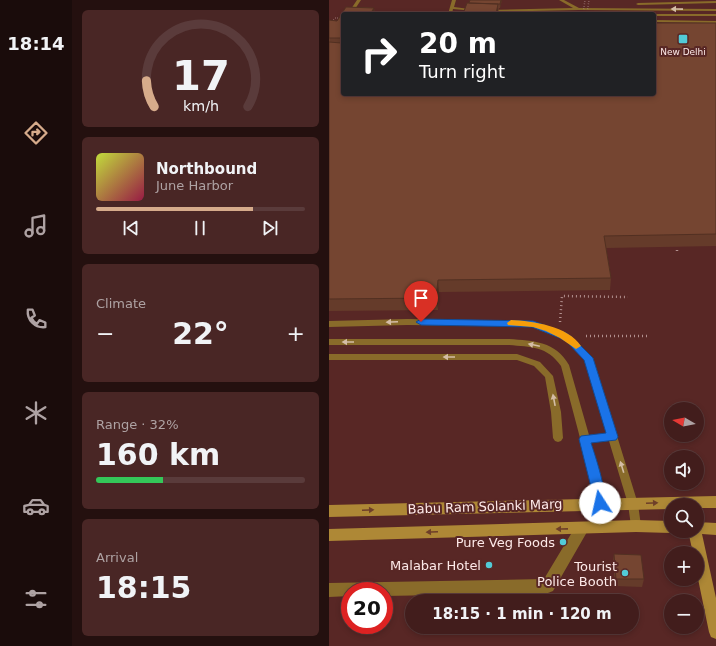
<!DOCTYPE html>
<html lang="en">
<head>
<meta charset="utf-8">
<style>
	:root { --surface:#421d1c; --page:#492625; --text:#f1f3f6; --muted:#aea2a3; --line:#5a3b3b; --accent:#d6ab8b }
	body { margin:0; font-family:"DejaVu Sans",sans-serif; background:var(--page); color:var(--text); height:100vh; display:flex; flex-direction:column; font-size:15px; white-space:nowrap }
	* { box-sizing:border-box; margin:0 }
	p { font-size:13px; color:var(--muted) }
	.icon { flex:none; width:22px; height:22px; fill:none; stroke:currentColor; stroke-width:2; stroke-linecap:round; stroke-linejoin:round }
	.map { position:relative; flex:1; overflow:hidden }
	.details { display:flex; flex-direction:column; gap:10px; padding:10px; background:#24100f; width:257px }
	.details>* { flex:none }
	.hud { position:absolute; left:12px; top:12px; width:315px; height:84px; border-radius:4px; box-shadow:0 2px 6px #0003,0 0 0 1px var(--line); background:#202124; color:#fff; overflow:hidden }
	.needle { width:26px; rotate:280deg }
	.controls { position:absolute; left:335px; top:402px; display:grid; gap:8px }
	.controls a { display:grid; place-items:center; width:40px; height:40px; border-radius:50%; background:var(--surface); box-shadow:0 2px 6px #0003,0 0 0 1px var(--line); font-size:20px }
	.speed { position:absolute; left:12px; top:582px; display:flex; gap:8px; font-size:20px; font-weight:700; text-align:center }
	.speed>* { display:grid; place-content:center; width:52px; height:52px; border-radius:50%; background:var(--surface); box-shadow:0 2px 6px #0003,0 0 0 1px var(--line); line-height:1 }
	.speed .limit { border:6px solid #d22; background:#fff; color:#111 }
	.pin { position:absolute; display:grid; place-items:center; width:34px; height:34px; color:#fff; margin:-41px -17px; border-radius:50% 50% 50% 0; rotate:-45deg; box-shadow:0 0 4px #0007 }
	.pin .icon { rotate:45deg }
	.me { position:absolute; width:44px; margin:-22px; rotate:350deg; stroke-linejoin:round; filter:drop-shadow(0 0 3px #0008) }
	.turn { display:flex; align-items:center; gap:14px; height:84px; padding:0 12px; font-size:18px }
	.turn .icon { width:52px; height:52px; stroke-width:2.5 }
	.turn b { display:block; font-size:28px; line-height:34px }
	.big { font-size:30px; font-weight:600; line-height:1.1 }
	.details .tile { flex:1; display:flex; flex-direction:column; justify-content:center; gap:6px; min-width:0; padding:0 14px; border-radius:6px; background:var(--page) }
	.details .dial { align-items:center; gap:0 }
	.dial svg { height:104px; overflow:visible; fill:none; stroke:var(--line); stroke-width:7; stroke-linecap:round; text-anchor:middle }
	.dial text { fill:var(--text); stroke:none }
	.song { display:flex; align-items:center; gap:12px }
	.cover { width:48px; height:48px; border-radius:6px; background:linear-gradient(135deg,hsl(70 70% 55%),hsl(340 70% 35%)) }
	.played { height:4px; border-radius:2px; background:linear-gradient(90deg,var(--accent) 75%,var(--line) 75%) }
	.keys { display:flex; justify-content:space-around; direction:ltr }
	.heat { display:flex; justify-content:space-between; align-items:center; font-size:22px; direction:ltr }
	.charge { height:6px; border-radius:3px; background:linear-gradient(90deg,#34c759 32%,var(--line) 0) }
	.trip { position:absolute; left:76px; top:594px; width:234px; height:40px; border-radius:20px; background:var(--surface); box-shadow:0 2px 6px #0003,0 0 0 1px var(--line); font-weight:600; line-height:40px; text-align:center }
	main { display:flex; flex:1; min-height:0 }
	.menu { display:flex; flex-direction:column; width:72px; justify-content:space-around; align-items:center; background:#1a0c0b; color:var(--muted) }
	.menu .icon { width:28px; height:28px }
	.menu .selected { color:var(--accent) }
	.menu b { font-size:18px; color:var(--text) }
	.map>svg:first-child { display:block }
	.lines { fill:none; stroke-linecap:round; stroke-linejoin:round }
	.path-far1 { stroke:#b18f8e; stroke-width:1.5; stroke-dasharray:0.5 2; stroke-linecap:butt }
	.path { stroke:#b18f8e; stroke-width:2.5; stroke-dasharray:1 3; stroke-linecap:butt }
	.lane { fill:#896b2a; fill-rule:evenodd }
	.street { fill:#896b2a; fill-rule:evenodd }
	.secondary { fill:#ae8836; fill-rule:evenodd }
	.path-bridge { stroke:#b18f8e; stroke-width:1.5; stroke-dasharray:0.5 2; stroke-linecap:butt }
	.wall { fill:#653b2a }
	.shaded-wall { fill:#523022 }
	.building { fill:#754531; stroke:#523022 }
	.oneway { fill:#d4bda6 }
	.oneway2 { fill:#6e3f29 }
	.route { fill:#1a73e8; stroke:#114b97 }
	.slow { fill:#f59e0b }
	.poi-dot { fill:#52cbd7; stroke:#582725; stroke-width:1.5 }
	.labels { text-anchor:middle; stroke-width:4; stroke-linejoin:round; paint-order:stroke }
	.far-poi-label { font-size:9px; fill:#fde9e8; stroke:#582725 }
	.near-street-label { font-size:13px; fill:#fde9e8; stroke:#582725 }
	.near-poi-label { font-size:13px; fill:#fde9e8; stroke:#582725; text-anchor:end }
</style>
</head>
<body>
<main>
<nav class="menu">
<b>18:14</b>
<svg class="icon selected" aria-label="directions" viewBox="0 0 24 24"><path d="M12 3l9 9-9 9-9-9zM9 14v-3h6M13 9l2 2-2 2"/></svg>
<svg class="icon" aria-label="music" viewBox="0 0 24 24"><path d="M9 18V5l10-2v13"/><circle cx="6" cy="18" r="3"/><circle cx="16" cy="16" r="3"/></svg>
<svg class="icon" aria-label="phone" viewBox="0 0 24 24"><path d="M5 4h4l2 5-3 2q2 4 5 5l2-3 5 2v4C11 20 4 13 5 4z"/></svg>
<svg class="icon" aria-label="climate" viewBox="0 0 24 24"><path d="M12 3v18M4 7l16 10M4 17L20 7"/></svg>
<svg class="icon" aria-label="car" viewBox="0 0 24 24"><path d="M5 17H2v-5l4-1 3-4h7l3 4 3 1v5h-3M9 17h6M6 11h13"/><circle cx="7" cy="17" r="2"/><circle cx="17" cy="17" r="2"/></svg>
<svg class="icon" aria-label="filters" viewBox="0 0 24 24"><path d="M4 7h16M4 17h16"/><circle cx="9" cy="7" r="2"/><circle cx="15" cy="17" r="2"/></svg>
</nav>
<section class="details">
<div class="tile dial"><svg viewBox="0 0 100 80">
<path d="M14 69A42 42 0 1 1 86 69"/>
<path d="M14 69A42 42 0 0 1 8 49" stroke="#d6ab8b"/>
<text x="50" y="56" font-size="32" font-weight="700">17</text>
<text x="50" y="72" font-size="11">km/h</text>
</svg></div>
<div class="tile">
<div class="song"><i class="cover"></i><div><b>Northbound</b><p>June Harbor</p></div></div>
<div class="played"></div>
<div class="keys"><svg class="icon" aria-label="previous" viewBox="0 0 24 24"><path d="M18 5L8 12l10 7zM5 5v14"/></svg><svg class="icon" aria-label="pause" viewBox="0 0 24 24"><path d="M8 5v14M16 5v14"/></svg><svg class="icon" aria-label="next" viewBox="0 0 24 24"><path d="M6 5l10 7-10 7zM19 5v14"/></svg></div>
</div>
<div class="tile"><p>Climate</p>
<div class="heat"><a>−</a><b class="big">22°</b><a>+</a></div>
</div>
<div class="tile"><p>Range · 32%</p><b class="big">160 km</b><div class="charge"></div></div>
<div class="tile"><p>Arrival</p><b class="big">18:15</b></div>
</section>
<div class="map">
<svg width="387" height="646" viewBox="0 0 387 646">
	<rect width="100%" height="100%" fill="#582725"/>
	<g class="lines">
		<path class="path-far1" d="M3 22 6 18H12"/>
		<path class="path" d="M348 250V253
			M231 322 233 296 299 297
			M257 336H320"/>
		<path class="lane" d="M28 0H32L24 12 25 14H21L20 12Z
			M123 0H127L125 7 148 10 146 11 124 9 123 14H119Z
			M230 0H235L250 8 387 9V11L250 10 160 12 158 11 160 10 244 8Z
			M387 1V3L309 5 307 4 309 3Z
			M324 14H387V16H325V14Z
			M325 20 387 21V23L325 22Z
			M78 319 204 321 244 338 264 358 309 504 312 526 311 529 307 531 303 529 302 526 299 504 280 441 262 442C265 455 279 496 275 506L271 507 267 506 264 487 232 366C218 346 202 347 180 345H0V339H180C205 341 226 341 240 365L260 435 278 434 256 359 238 342 231 338 203 327 190 326 78 325 0 327V321Z
			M0 354H188L211 362 224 376 232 412 234 438 232 441 229 442 226 441 224 438 222 412 216 377 205 366 188 360H0Z"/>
		<path class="street" d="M253 522 258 524 260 528 258 532 224 591 219 593 55 596V591H21V596L0 597V583L215 579 248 524Z"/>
		<path class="secondary" d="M387 496V508H368V505H342V509L0 517V505Z
			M307 520 342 521V531H347L342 533 307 532 0 541V529Z
			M368 522 387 523V535L373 534 387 598V639L382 637 380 632 368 574V553H364L359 531H368Z"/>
		<path class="path-bridge" d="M254 14 256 0
			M258 14 260 0"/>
	</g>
	<path class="wall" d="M141 0H173L171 8H170L169 14 140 3Z
		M17 7 45 8 46 14H14V94H325V23H387V246L277 248 282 278 281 290 110 292 109 310 0 311V20L8 21Z
		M285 554 315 579 313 587 286 586 284 562Z"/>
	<path class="shaded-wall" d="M172 0H173L171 8V4Z
		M169 4V14H167Z
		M45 8 46 14H41Z
		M109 280 110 292 109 310 107 298Z"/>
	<path class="building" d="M141 0H172L171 4 140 3Z
		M138 3 169 4 167 14H134Z
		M17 7 45 8 41 14H14V94H325V23H387V234L275 236 282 278 109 280 107 298 0 299V42L12 43 14 39 12 38H0V20L8 21Z
		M285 554 312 555 315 579H287Z"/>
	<defs><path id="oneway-solid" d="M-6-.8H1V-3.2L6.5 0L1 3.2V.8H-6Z"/></defs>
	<g class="oneway">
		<use href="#oneway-solid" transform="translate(348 9) rotate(-179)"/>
		<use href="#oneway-solid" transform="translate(63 322) rotate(178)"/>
		<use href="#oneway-solid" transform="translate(19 342) rotate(-180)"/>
		<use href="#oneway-solid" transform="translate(205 345) rotate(-168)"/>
		<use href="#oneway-solid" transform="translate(120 357) rotate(180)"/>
		<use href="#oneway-solid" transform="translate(225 400) rotate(-101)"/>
		<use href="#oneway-solid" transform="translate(293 467) rotate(-107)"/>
	</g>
	<g class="oneway2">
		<use href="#oneway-solid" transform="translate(323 503) rotate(-3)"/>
		<use href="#oneway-solid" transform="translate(39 510) rotate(-2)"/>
		<use href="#oneway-solid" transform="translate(233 529) rotate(179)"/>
		<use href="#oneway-solid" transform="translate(103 532) rotate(178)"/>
	</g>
	<path class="route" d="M92 319 204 321 237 333 244 338 264 358 289 437 287 440 262 443C266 455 280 497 275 507L271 509 267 507 250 439 252 436 277 433 255 360 238 342 231 338 203 327 92 325 87 322Z"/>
	<path class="slow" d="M182 320C204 321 239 326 252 346L247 349 231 338 217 331 204 327 179 325 178 323Z"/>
	<g class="poi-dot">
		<rect x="349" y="34" width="10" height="10" rx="2"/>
		<circle cx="234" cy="542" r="4"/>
		<circle cx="160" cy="565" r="4"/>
		<circle cx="296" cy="573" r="4"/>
	</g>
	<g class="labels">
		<g class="far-poi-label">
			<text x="354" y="55">New Delhi</text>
		</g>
		<g class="near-street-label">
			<text transform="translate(156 506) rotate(-2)" y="5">Babu Ram Solanki Marg</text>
		</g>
		<g class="near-poi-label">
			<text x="226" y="547">Pure Veg Foods</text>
			<text x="152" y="570">Malabar Hotel</text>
			<text x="288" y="571">Tourist<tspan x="288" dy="15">Police Booth</tspan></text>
		</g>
	</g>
</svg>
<div class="controls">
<a><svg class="needle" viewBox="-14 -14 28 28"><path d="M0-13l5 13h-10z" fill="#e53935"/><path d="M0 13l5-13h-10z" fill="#aea2a3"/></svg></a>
<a><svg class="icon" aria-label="sound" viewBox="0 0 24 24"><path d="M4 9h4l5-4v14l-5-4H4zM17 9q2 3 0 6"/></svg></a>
<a><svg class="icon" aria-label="search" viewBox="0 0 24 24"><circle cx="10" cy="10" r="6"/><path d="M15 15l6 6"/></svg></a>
<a>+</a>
<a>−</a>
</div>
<div class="speed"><div class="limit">20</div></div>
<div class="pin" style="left:92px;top:322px;background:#d93025"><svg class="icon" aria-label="arrive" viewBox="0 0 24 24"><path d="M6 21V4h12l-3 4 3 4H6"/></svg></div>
<svg class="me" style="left:271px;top:503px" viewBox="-20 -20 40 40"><circle r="19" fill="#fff"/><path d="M0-13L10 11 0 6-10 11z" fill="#1a73e8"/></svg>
<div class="trip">18:15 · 1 min · 120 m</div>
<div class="hud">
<div class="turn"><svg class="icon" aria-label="right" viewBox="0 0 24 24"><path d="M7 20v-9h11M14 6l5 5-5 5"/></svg><div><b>20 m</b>Turn right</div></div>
</div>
</div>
</main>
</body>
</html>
